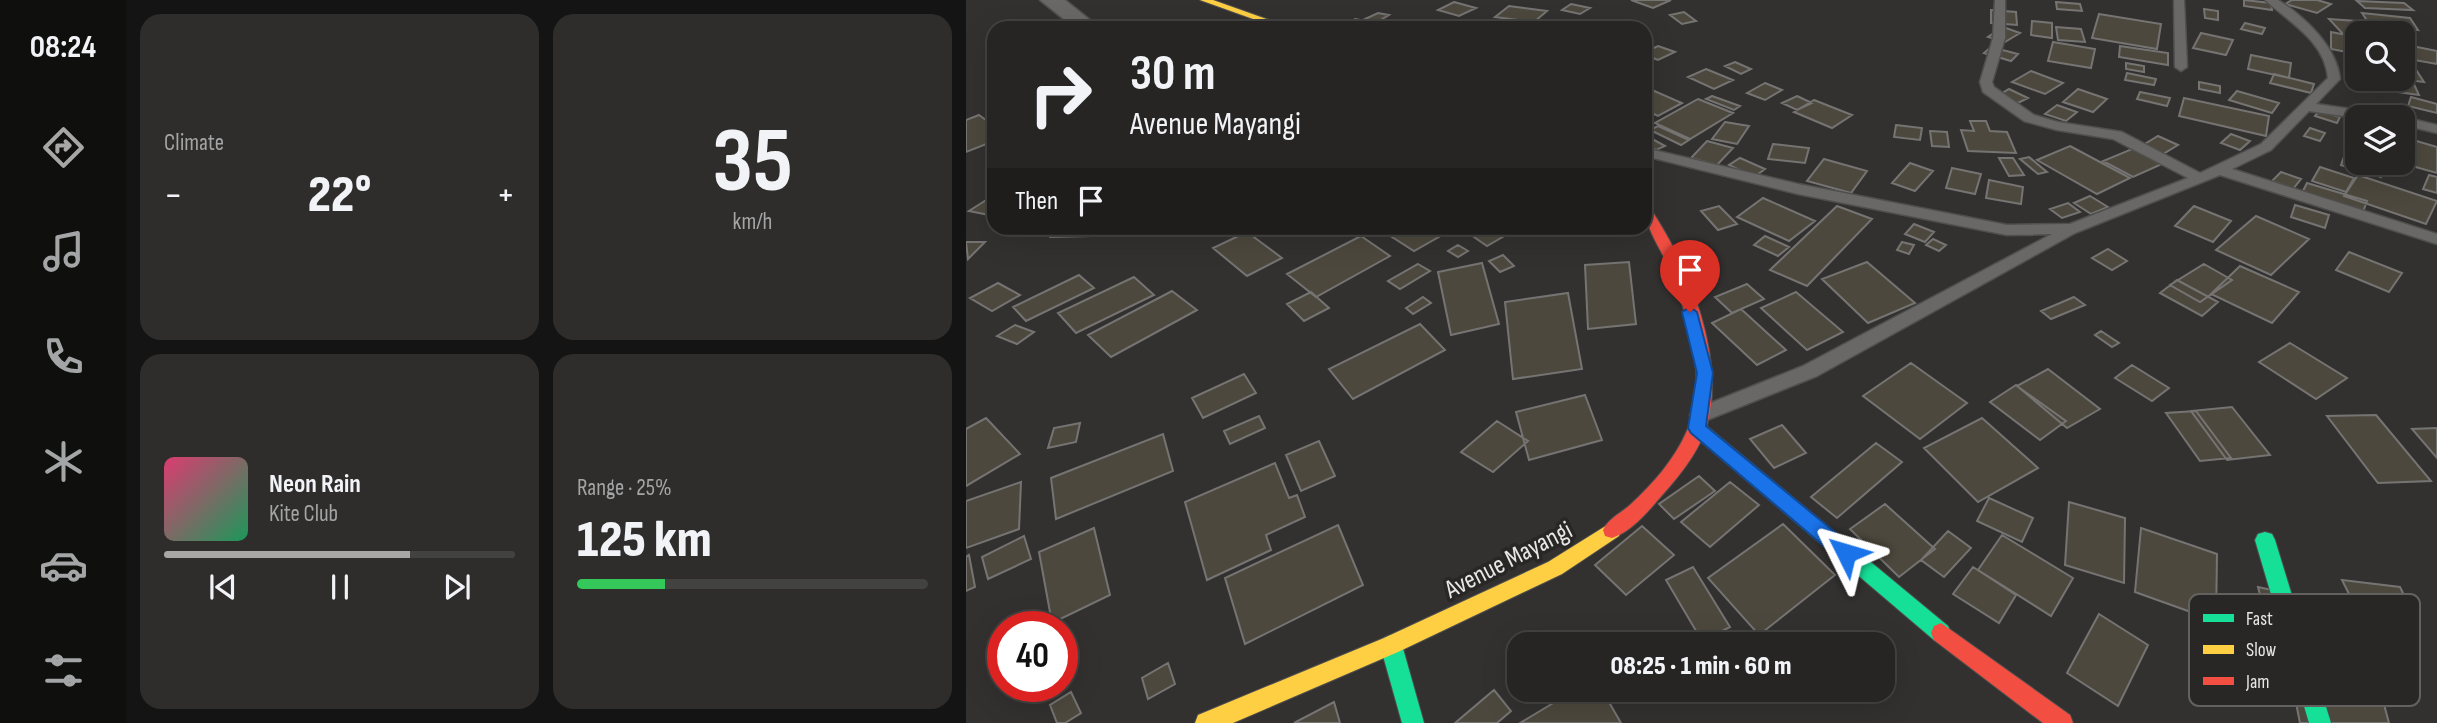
<!DOCTYPE html>
<html lang="en">
<head>
<meta charset="utf-8">
<style>
	:root { --surface:#262524; --page:#2e2d2c; --text:#f1f3f6; --muted:#a4a5a6; --line:#424241; --accent:#a8a7a6 }
	body { margin:0; font-family:"Sofia Sans Condensed",sans-serif; background:var(--page); color:var(--text); height:100vh; display:flex; flex-direction:column; font-size:26px; white-space:nowrap }
	* { box-sizing:border-box; margin:0 }
	p { font-size:23px; color:var(--muted) }
	.icon { flex:none; width:38px; height:38px; fill:none; stroke:currentColor; stroke-width:2; stroke-linecap:round; stroke-linejoin:round }
	.map { position:relative; flex:1; overflow:hidden }
	.panel { display:flex; flex-direction:column; gap:14px; padding:14px; background:#151414; width:840px }
	.panel>* { flex:none }
	.banner { position:absolute; left:21px; top:21px; width:665px; height:214px; border-radius:21px; box-shadow:0 7px 28px #0002,0 0 0 2px var(--line); background:#262524; color:var(--text); overflow:hidden }
	.buttons { position:absolute; left:1379px; top:21px; display:grid; gap:14px }
	.buttons a { display:grid; place-items:center; width:70px; height:70px; border-radius:14px; background:var(--surface); box-shadow:0 7px 28px #0002,0 0 0 2px var(--line); font-size:35px }
	.speed { position:absolute; left:21px; top:611px; display:flex; gap:14px; font-size:35px; font-weight:700; text-align:center }
	.speed>* { display:grid; place-content:center; width:91px; height:91px; border-radius:50%; background:var(--surface); box-shadow:0 7px 28px #0002,0 0 0 2px var(--line); line-height:1 }
	.speed .limit { border:10px solid #d22; background:#fff; color:#111 }
	.pin { position:absolute; display:grid; place-items:center; width:60px; height:60px; color:#fff; margin:-72px -30px; border-radius:50% 50% 50% 0; rotate:-45deg; box-shadow:0 0 7px #0007 }
	.pin .icon { rotate:45deg }
	.me { position:absolute; width:77px; margin:-38px; rotate:310deg; stroke-linejoin:round; filter:drop-shadow(0 0 5px #0008) }
	.turn { display:flex; align-items:center; gap:24px; height:147px; padding:0 28px; font-size:32px }
	.turn .icon { width:91px; height:91px; stroke-width:2.5 }
	.turn b { display:block; font-size:49px; line-height:60px }
	.then { display:flex; align-items:center; height:66px; padding:0 28px; background:#0003; gap:14px; font-size:26px }
	.big { font-size:52px; font-weight:800; line-height:1.1 }
	.panel .card { flex:1; display:flex; flex-direction:column; justify-content:center; gap:10px; min-width:0; padding:0 24px; border-radius:21px; background:var(--page) }
	.panel .dial { align-items:center; gap:0 }
	.dial b { font-size:91px; line-height:1 }
	.song { display:flex; align-items:center; gap:21px }
	.cover { width:84px; height:84px; border-radius:10px; background:linear-gradient(135deg,hsl(340 70% 55%),hsl(150 70% 35%)) }
	.played { height:7px; border-radius:4px; background:linear-gradient(90deg,var(--accent) 70%,var(--line) 70%) }
	.keys { display:flex; justify-content:space-around; direction:ltr }
	.heat { display:flex; justify-content:space-between; align-items:center; font-size:38px; direction:ltr }
	.charge { height:10px; border-radius:5px; background:linear-gradient(90deg,#34c759 25%,var(--line) 0) }
	.panel .tiles { flex:1; display:grid; gap:14px; grid-template-columns:repeat(2,1fr) }
	.trip { position:absolute; left:541px; top:632px; width:388px; height:70px; border-radius:21px; background:var(--surface); box-shadow:0 7px 28px #0002,0 0 0 2px var(--line); font-weight:800; line-height:70px; text-align:center }
	main { display:flex; flex:1; min-height:0 }
	.menu { display:flex; flex-direction:column; width:126px; justify-content:space-around; align-items:center; background:#0f0f0e; color:var(--muted) }
	.menu .icon { width:49px; height:49px }
	.menu .current { color:var(--accent) }
	.menu b { font-size:32px; color:var(--text) }
	.map>svg:first-child { display:block }
	.building { fill:#4d483d; stroke:#757473; stroke-width:2 }
	.lines { fill:none; stroke-linecap:round; stroke-linejoin:round }
	.lane-casing { stroke:#4f4f4e; stroke-width:3 }
	.street-casing { stroke:#4f4f4e; stroke-width:3 }
	.fast-casing { stroke:#4f4f4e; stroke-width:2 }
	.slow-casing { stroke:#4f4f4e; stroke-width:2 }
	.jam-casing { stroke:#4f4f4e; stroke-width:2 }
	.lane { fill:#696867; fill-rule:evenodd }
	.street { fill:#696867; fill-rule:evenodd }
	.fast { fill:#16e098; fill-rule:evenodd }
	.slow { fill:#ffcf43; fill-rule:evenodd }
	.jam { fill:#f24e42; fill-rule:evenodd }
	.route { fill:#1a73e8; stroke:#114b97; stroke-width:2 }
	.labels { text-anchor:middle; stroke-width:7; stroke-linejoin:round; paint-order:stroke }
	.street-label { font-size:26px; fill:#e8e7e6; stroke:#292725 }
	.key { fill:#292725; stroke:#62615f; stroke-width:2 }
	.key-label { font-size:19px; fill:#e8e7e6 }
</style>
</head>
<body>
<main>
<nav class="menu">
<b>08:24</b>
<svg class="icon current" aria-label="directions" viewBox="0 0 24 24"><path d="M12 3l9 9-9 9-9-9zM9 14v-3h6M13 9l2 2-2 2"/></svg>
<svg class="icon" aria-label="music" viewBox="0 0 24 24"><path d="M9 18V5l10-2v13"/><circle cx="6" cy="18" r="3"/><circle cx="16" cy="16" r="3"/></svg>
<svg class="icon" aria-label="phone" viewBox="0 0 24 24"><path d="M5 4h4l2 5-3 2q2 4 5 5l2-3 5 2v4C11 20 4 13 5 4z"/></svg>
<svg class="icon" aria-label="climate" viewBox="0 0 24 24"><path d="M12 3v18M4 7l16 10M4 17L20 7"/></svg>
<svg class="icon" aria-label="car" viewBox="0 0 24 24"><path d="M5 17H2v-5l4-1 3-4h7l3 4 3 1v5h-3M9 17h6M6 11h13"/><circle cx="7" cy="17" r="2"/><circle cx="17" cy="17" r="2"/></svg>
<svg class="icon" aria-label="filters" viewBox="0 0 24 24"><path d="M4 7h16M4 17h16"/><circle cx="9" cy="7" r="2"/><circle cx="15" cy="17" r="2"/></svg>
</nav>
<section class="panel">
<div class="tiles">
<div class="card"><p>Climate</p>
<div class="heat"><a>−</a><b class="big">22°</b><a>+</a></div>
</div>
<div class="card dial"><b>35</b><p>km/h</p></div>
<div class="card">
<div class="song"><i class="cover"></i><div><b>Neon Rain</b><p>Kite Club</p></div></div>
<div class="played"></div>
<div class="keys"><svg class="icon" aria-label="previous" viewBox="0 0 24 24"><path d="M18 5L8 12l10 7zM5 5v14"/></svg><svg class="icon" aria-label="pause" viewBox="0 0 24 24"><path d="M8 5v14M16 5v14"/></svg><svg class="icon" aria-label="next" viewBox="0 0 24 24"><path d="M6 5l10 7-10 7zM19 5v14"/></svg></div>
</div>
<div class="card"><p>Range · 25%</p><b class="big">125 km</b><div class="charge"></div></div>
</div>
</section>
<div class="map">
<svg width="1471" height="723" viewBox="0 0 1471 723">
	<rect width="100%" height="100%" fill="#323130"/>
	<path class="building" d="M665 0H705L687 8Z
		M1278 0 1305 3 1306 10 1278 6Z
		M1326 0H1351L1365 4 1351 13 1319 4Z
		M1391 1 1438 3 1447 10 1399 8Z
		M488 2 510 8 493 16 472 10Z
		M1090 2 1114 4 1116 11 1091 9Z
		M605 4 624 8 614 14 596 10Z
		M543 6 581 11 568 22 529 17Z
		M1238 9 1252 11V20L1239 18Z
		M1025 10 1050 12 1051 25 1025 23Z
		M718 12 730 21 716 24 704 15Z
		M412 13 423 15 411 22 399 19Z
		M1396 13 1444 18 1452 30 1404 25Z
		M1133 14 1195 24 1191 49 1126 38Z
		M389 19 405 22 396 28 378 27Z
		M1363 19 1391 21 1404 33 1377 34Z
		M1066 21 1086 23V38L1065 35Z
		M1279 23 1299 28 1296 34 1275 29Z
		M1400 26 1426 28 1430 33H1406Z
		M1037 27 1054 33 1039 42 1022 37Z
		M1090 27 1115 29 1119 42 1092 40Z
		M1365 32 1391 37V54L1365 49Z
		M1235 33 1267 40 1260 55 1227 48Z
		M1087 42 1129 49 1125 68 1082 61Z
		M692 46 709 52 692 60 679 55V52Z
		M1154 46 1202 53V65L1153 57Z
		M1446 46 1471 51V64L1448 60Z
		M1025 47 1052 54 1045 61 1018 53Z
		M1285 55 1325 63 1323 78 1282 69Z
		M769 62 785 69 775 74 759 66Z
		M1160 63 1178 66V72L1160 69Z
		M1437 64 1447 65 1458 82 1433 79H1437Z
		M740 69 767 80 748 89 722 77Z
		M1065 71 1097 83 1079 94 1046 82Z
		M1161 73 1190 79 1188 85 1159 80Z
		M1385 73 1391 74V79L1447 82 1453 95 1390 86Z
		M1308 74 1348 84 1345 93 1304 83Z
		M1233 82 1254 86V93L1233 89Z
		M799 83 816 90 799 100 781 93Z
		M1043 89 1062 98 1052 103 1033 95Z
		M1112 89 1141 99 1127 112 1097 102Z
		M686 90 716 103 692 116 679 110V94Z
		M1271 91 1313 103 1306 113 1263 100Z
		M1174 92 1204 98 1201 106 1171 99Z
		M746 96 774 106 768 110 740 99Z
		M831 96 846 103 831 110 816 103Z
		M1445 97 1471 104V113L1442 106Z
		M1218 98 1303 116 1300 136 1213 116Z
		M732 99 767 113 724 139 689 123Z
		M848 100 886 115 866 128 828 112Z
		M1091 105 1111 112 1100 121 1079 114Z
		M1353 111 1374 117 1371 123 1349 116Z
		M13 115 28 126V141L0 152V120Z
		M1004 121H1020L1024 131 1041 132 1050 153 1002 151 995 130 1008 131Z
		M759 122 783 126 771 144 746 139Z
		M930 125 956 128 954 140 928 137Z
		M692 126 723 140 715 145 684 130Z
		M1344 128 1359 133 1354 141 1338 136Z
		M964 131 981 132 983 147 966 146Z
		M1265 134 1284 141 1274 150 1255 143Z
		M679 135 699 146 690 150 679 144Z
		M1192 136 1212 145 1197 154 1177 145Z
		M1437 137 1471 147V173L1435 163Z
		M741 141 767 148 751 165 725 158Z
		M807 144 843 148 839 163 802 159Z
		M1104 146 1164 178 1131 194 1071 160Z
		M1166 149 1196 164 1167 177 1137 161Z
		M1380 151 1391 154V163H1420L1415 177 1375 165Z
		M1063 157 1081 172 1072 174 1054 159Z
		M774 158 799 169 788 177 763 165Z
		M1033 158H1047L1058 175 1043 176Z
		M858 159 901 171 885 193 841 181Z
		M944 163 967 171 949 191 926 183Z
		M1354 167 1388 178 1380 192 1346 181Z
		M986 168 1015 174 1009 194 980 188Z
		M1315 172 1335 179 1327 189 1306 181Z
		M1392 175 1471 201 1460 224 1378 196Z
		M1463 175 1471 177V193L1457 189Z
		M1023 180 1057 187 1055 204 1020 198Z
		M1341 183 1401 201 1397 212 1336 193Z
		M28 195V216L3 211Z
		M1124 196 1142 207 1125 214 1108 203Z
		M797 198 849 221 823 241 771 217Z
		M1102 203 1114 212 1096 218 1084 209Z
		M1329 205 1363 215 1359 228 1325 217Z
		M753 206 771 224 752 230 735 211Z
		M871 206 906 219 841 286 804 270Z
		M1228 206 1265 221 1247 242 1209 226Z
		M1290 216 1343 239 1305 275 1250 250Z
		M948 224 968 232 959 242 939 234Z
		M93 228H133L126 236 85 237Z
		M412 228H467L478 234 448 251Z
		M495 228H537L545 232 521 246Z
		M281 232 316 258 281 276 247 248Z
		M395 236 424 256 350 297 321 274Z
		M799 236 823 247 812 256 788 245Z
		M967 239 980 245 973 251 960 245Z
		M0 242H19L2 259Z
		M936 242 948 245 943 254 931 250Z
		M492 245 502 251 492 257 482 251Z
		M1142 249 1161 261 1146 270 1126 258Z
		M1383 252 1436 273 1423 292 1370 270Z
		M537 255 548 266 534 272 523 261Z
		M663 262 670 324 622 329 619 265Z
		M901 262 949 303 902 323 856 279Z
		M516 263 533 324 485 335 472 272Z
		M452 264 464 271 434 289 422 281Z
		M1238 264 1266 280 1234 302 1204 285Z
		M1274 266 1333 292 1306 323 1245 294Z
		M113 275 128 288 60 321 47 307Z
		M168 277 188 295 110 333 92 313Z
		M1211 280 1252 302 1236 316 1194 293Z
		M32 283 54 295 26 311 4 298Z
		M781 284 798 299 766 313 749 297Z
		M206 291 231 310 145 357 122 335Z
		M345 292 363 308 338 321 321 304Z
		M830 292 877 332 841 350 795 308Z
		M602 293 616 369 547 379 539 302Z
		M457 297 465 303 447 314 440 308Z
		M1108 297 1119 305 1085 319 1075 311Z
		M775 309 820 350 791 365 746 323Z
		M454 324 479 350 387 399 363 369Z
		M49 325 68 332 51 344 31 336Z
		M1135 331 1153 343 1146 347 1129 335Z
		M1324 343 1381 378 1350 399 1293 362Z
		M945 363 1001 403 954 439 897 396Z
		M1166 365 1203 388 1186 401 1149 378Z
		M1082 369 1134 409 1101 428 1051 386Z
		M278 374 290 393 237 418 226 398Z
		M1050 385 1051 386 1100 421 1074 440 1024 402Z
		M619 395 636 440 563 460 550 412Z
		M1266 407 1304 455 1261 460 1225 411Z
		M1230 411 1265 458 1234 461 1200 413Z
		M1410 415 1465 481 1412 483 1361 416Z
		M293 416 299 428 264 444 258 431Z
		M20 418 54 454 0 486V429Z
		M1016 418 1072 468 1012 502 958 448Z
		M531 421 562 441 527 472 495 452Z
		M114 423 110 442 82 448 88 428Z
		M816 425 840 453 808 468 784 439Z
		M1471 428V458L1446 429Z
		M197 434 207 471 90 519 85 478Z
		M353 441 369 476 335 491 320 455Z
		M910 443 936 462 871 518 845 497Z
		M309 463 323 498 331 495 339 517 300 535 305 550 241 580 219 502Z
		M733 476 749 491 708 519 693 504Z
		M55 482 53 529 0 548V501Z
		M764 482 793 505 744 547 715 522Z
		M1023 498 1067 518 1056 542 1011 521Z
		M1103 502 1159 518 1158 583 1099 565Z
		M919 504 969 549 933 577 884 529Z
		M817 524 869 575 793 635 742 578Z
		M372 525 397 585 279 644 259 578Z
		M676 526 708 555 660 595 629 565Z
		M128 528 144 595 86 623 73 552Z
		M1175 528 1251 554 1250 621 1169 592Z
		M982 531 1005 548 978 577 955 560Z
		M1036 535 1107 578 1085 616 1012 570Z
		M58 536 65 559 22 579 16 557Z
		M3 555 9 587 0 591V557Z
		M727 567 764 627 736 641 700 580Z
		M1007 567 1050 595 1033 623 987 594Z
		M1376 580 1434 587 1452 624 1394 616Z
		M1292 587 1362 602 1373 637 1301 622Z
		M1133 614 1182 645 1152 706 1101 673Z
		M1318 643 1408 667 1423 723H1334Z
		M202 663 209 684 182 699 176 678Z
		M528 690 545 711 531 723H489Z
		M609 690H636L655 723H554Z
		M105 692 115 713 99 723H91L84 705Z
		M368 702 374 723H328Z"/>
	<g class="lines">
		<g class="lane-casing">
			<path id="lane" d="M1029 0H1039V38L1026 82 1028 87 1068 115 1092 122 1156 132 1234 173 1295 144 1362 78C1359 41 1323 22 1299 0H1312C1338 16 1371 47 1374 79L1350 104 1413 113 1420 117 1391 118 1343 111 1305 150 1266 169 1471 234V244L1254 175 1109 233 851 376 741 420 734 423 727 420 724 415 727 410 837 366 1086 234 1041 235 832 194 679 156V148L832 184 1041 225 1104 224 1222 178 1147 139 1091 130 1058 121 1017 92 1014 82 1027 38Z
				M1208 0H1218L1221 67 1215 71 1209 67Z
				M1436 117H1437L1471 125V133L1437 125Z"/>
		</g>
		<g class="street-casing">
			<path id="street" d="M74 0H99L134 28H109Z"/>
		</g>
		<g class="fast-casing">
			<path id="fast" d="M731 421 737 423 982 626 985 633 982 640 975 643 968 640 725 433 722 428 725 423Z
				M1299 532 1306 534 1309 540 1365 723H1343L1289 540 1292 534Z
				M425 635 432 638 436 645 458 723H436L414 645 418 638Z"/>
		</g>
		<g class="slow-casing">
			<path id="slow" d="M234 0H247L326 28H312Z
				M646 522 653 524 655 530 653 536 596 574 432 652 267 723H229L232 715 418 638 582 562Z"/>
		</g>
		<g class="jam-casing">
			<path id="jam" d="M679 207 684 208C722 265 760 356 741 425 734 450 715 474 698 493 684 509 667 531 646 538L639 536 637 530C642 519 655 513 664 505 686 485 708 460 720 433 744 383 722 315 702 266 694 247 679 228 679 207Z
				M975 623 1104 715 1107 723H1077L968 640 965 633 968 626Z"/>
		</g>
		<use href="#lane" class="lane"/>
		<use href="#street" class="street"/>
		<use href="#fast" class="fast"/>
		<use href="#slow" class="slow"/>
		<use href="#jam" class="jam"/>
	</g>
	<path class="route" d="M724 307 731 312 747 373 740 426 887 547 890 553 887 559 880 562 873 559 725 433 722 428 731 373 716 312Z"/>
	<g class="labels">
		<g class="street-label">
			<text transform="translate(542 559) rotate(-27)" y="9">Avenue Mayangi</text>
		</g>
	</g>
	<rect x="1223" y="594" width="231" height="112" rx="10" class="key"/>
	<rect x="1237" y="614" width="31" height="8" fill="#16e098"/>
	<rect x="1237" y="645" width="31" height="9" fill="#ffcf43"/>
	<rect x="1237" y="677" width="31" height="8" fill="#f24e42"/>
	<g class="key-label">
		<text x="1280" y="625">Fast</text>
		<text x="1280" y="656">Slow</text>
		<text x="1280" y="688">Jam</text>
	</g>
</svg>
<div class="buttons">
<a><svg class="icon" aria-label="search" viewBox="0 0 24 24"><circle cx="10" cy="10" r="6"/><path d="M15 15l6 6"/></svg></a>
<a><svg class="icon" aria-label="layers" viewBox="0 0 24 24"><path d="M12 4l9 5-9 5-9-5zM3 14l9 5 9-5"/></svg></a>
</div>
<div class="speed"><div class="limit">40</div></div>
<div class="pin" style="left:724px;top:312px;background:#d93025"><svg class="icon" aria-label="arrive" viewBox="0 0 24 24"><path d="M6 21V4h12l-3 4 3 4H6"/></svg></div>
<svg class="me" style="left:880px;top:553px" viewBox="-20 -20 40 40"><path d="M0-17L14 15 0 8-14 15z" fill="#1a73e8" stroke="#fff" stroke-width="4"/></svg>
<div class="trip">08:25 · 1 min · 60 m</div>
<div class="banner">
<div class="turn"><svg class="icon" aria-label="right" viewBox="0 0 24 24"><path d="M7 20v-9h11M14 6l5 5-5 5"/></svg><div><b>30 m</b>Avenue Mayangi</div></div>
<div class="then">Then<svg class="icon" aria-label="arrive" viewBox="0 0 24 24"><path d="M6 21V4h12l-3 4 3 4H6"/></svg></div>
</div>
</div>
</main>
</body>
</html>
